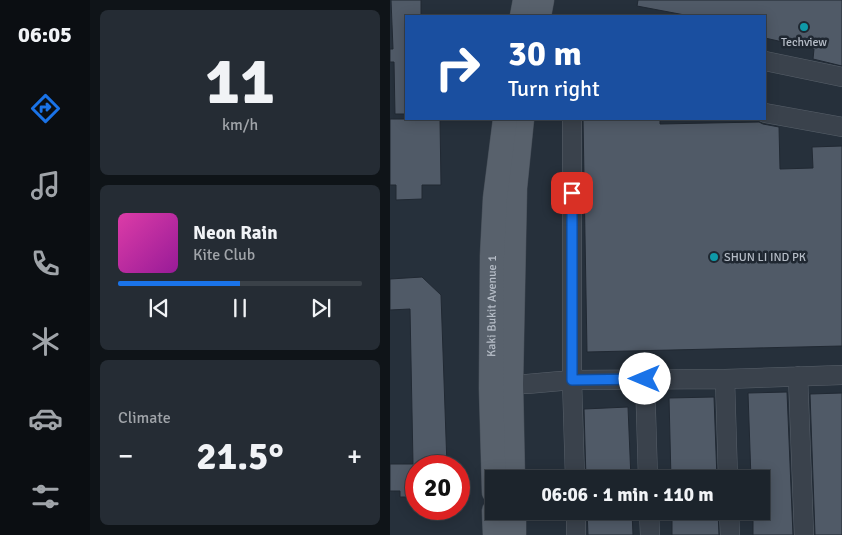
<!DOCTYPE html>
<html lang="en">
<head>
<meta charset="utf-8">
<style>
	:root { --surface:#1c242c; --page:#252c34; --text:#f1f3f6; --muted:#a0a4a9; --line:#3a4148; --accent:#1a73e8 }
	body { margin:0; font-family:Signika,sans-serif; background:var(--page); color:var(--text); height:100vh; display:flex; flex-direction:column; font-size:19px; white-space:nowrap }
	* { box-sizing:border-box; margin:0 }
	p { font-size:16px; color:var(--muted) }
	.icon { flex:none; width:28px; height:28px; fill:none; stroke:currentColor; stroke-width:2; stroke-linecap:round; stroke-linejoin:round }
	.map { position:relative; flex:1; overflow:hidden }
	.sheet { display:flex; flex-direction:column; gap:10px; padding:10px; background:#0f1418; width:300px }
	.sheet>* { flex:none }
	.top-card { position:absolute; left:15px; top:15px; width:361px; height:105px; border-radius:0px; box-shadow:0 2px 12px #0003,0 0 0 1px var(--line); background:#1a4fa0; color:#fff; overflow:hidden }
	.speed { position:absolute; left:15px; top:455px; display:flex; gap:10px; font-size:25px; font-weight:700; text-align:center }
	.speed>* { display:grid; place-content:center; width:65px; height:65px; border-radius:50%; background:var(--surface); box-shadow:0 2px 12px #0003,0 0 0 1px var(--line); line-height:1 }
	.speed .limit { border:8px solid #d22; background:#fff; color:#111 }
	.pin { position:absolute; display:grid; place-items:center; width:42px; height:42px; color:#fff; margin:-21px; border-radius:10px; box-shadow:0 2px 8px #0006 }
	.me { position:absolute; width:55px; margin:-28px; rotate:270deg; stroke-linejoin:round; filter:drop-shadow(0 0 4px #0008) }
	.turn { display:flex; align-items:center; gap:18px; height:105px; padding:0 20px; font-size:22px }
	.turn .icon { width:65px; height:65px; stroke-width:2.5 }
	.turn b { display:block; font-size:35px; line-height:42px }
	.big { font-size:38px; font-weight:700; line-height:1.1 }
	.sheet .card { flex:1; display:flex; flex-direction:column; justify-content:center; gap:8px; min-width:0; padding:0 18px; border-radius:8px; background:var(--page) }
	.sheet .dial { align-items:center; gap:0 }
	.dial b { font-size:65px; line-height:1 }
	.song { display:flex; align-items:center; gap:15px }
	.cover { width:60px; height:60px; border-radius:8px; background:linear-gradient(135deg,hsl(320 70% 55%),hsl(300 70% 35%)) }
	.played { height:5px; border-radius:2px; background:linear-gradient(90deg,var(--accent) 50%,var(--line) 50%) }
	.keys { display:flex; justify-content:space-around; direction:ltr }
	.heat { display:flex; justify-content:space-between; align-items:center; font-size:28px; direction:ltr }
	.trip { position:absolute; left:95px; top:470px; width:285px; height:50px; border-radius:0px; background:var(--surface); box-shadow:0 2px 12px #0003,0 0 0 1px var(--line); font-weight:700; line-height:50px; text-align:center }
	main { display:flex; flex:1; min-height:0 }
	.menu { display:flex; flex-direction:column; width:90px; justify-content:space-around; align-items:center; background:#0b0e12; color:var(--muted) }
	.menu .icon { width:35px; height:35px }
	.menu .current { color:var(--accent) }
	.menu b { font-size:22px; color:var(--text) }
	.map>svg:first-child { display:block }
	.building { fill:#505a67; stroke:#212933 }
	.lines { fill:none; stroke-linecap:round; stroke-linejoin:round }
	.minor-casing { stroke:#58606a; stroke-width:20 }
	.major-casing { stroke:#434b55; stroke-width:25 }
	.minor { stroke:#3a424c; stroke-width:19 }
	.major { stroke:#58616c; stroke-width:24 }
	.route-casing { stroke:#114b97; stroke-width:12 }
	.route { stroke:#1a73e8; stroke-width:9 }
	.culture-dot { fill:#0f9aa8; stroke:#1f2731; stroke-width:2 }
	.labels { text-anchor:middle; stroke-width:5; stroke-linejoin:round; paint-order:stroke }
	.poi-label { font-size:12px; fill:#b6bdc7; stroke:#1f2731 }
	.street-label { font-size:12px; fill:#b6bdc7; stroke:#1f2731 }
</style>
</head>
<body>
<main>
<nav class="menu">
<b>06:05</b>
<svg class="icon current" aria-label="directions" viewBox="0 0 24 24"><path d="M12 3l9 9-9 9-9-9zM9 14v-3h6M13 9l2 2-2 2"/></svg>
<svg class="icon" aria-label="music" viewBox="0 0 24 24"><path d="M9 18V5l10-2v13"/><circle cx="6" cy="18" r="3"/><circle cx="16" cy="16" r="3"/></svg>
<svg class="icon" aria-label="phone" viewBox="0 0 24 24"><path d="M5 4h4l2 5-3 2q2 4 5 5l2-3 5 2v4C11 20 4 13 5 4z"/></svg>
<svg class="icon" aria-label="climate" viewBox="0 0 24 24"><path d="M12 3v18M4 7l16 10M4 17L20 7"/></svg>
<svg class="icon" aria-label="car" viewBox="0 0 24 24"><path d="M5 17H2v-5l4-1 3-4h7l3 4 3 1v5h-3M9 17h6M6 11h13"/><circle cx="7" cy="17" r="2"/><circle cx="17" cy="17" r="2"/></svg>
<svg class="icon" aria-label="filters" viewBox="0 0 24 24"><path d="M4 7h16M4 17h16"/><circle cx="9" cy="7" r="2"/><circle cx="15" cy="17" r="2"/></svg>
</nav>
<section class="sheet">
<div class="card dial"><b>11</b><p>km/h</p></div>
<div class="card">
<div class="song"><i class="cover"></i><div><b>Neon Rain</b><p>Kite Club</p></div></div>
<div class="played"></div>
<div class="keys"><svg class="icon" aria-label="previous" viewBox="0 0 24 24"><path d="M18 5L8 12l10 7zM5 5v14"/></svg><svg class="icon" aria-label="pause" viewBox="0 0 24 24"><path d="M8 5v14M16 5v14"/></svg><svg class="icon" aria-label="next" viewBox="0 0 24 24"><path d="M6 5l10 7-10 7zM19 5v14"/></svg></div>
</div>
<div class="card"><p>Climate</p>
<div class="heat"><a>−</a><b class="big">21.5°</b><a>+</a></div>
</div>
</section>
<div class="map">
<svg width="452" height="535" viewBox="0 0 452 535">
	<rect width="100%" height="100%" fill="#26303b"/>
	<path class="building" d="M1 0H31V16H16V114H5L4 62H0V49H3Z
		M248 0H452V66L423 59 424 49 375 38V16H300L247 6Z
		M0 119H50L51 185H32V199L6 200V185H0Z
		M193 119H270V124L369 122 373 124 389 127 390 169 423 168 422 147 452 146V346L197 352Z
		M32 277 51 295 57 466H26V497H10V491H0V464H23L20 309 0 310V279Z
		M397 392 403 535H363V511H371V479H361L358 393Z
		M452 393V535H425L420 394Z
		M324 397 327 479H281L279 398Z
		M238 407 241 479H196L194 409Z
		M197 511H242L243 535H198Z
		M282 511H328L329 535H282Z"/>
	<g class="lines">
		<g class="minor-casing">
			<path id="minor" d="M375 61 452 77
				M375 113 452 127
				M182 119V380L185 479
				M408 376 414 535
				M255 379 258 479
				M335 379 338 479
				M121 384H137L182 380 335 379 452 375
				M186 511V535
				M259 511 260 535
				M339 511 340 535"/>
		</g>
		<g class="major-casing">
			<g id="major">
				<path d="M132 16 135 0"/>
				<path d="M149 16 152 0"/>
				<path d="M123 479 121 384 125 188 132 119"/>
				<path id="s1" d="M104 492 101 388 102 256 105 198 115 119"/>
				<path d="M104 511 105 535"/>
				<path d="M124 511V535"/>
			</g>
		</g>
		<use href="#minor" class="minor"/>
		<use href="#major" class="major"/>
	</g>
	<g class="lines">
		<g class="route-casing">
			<path id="route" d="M182 193V380L255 379"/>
		</g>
		<use href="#route" class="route"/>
	</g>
	<g class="culture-dot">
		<circle cx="414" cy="27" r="5"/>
		<circle cx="324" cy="257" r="5"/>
	</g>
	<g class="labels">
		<g class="poi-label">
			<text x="414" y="46">Techview</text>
			<text x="334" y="261" text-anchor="start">SHUN LI IND PK</text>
		</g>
		<g class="street-label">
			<text dy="4" stroke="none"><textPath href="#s1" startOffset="186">Kaki Bukit Avenue 1</textPath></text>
		</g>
	</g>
</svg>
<div class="speed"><div class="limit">20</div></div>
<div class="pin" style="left:182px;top:193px;background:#d93025"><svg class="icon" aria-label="arrive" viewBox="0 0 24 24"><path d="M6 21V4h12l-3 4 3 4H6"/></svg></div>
<svg class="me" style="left:255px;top:379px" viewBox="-20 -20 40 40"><circle r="19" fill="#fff"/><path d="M0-13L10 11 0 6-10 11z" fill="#1a73e8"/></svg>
<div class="trip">06:06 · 1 min · 110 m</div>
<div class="top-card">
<div class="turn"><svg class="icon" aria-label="right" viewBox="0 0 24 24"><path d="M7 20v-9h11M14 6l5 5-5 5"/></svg><div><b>30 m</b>Turn right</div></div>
</div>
</div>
</main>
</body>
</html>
